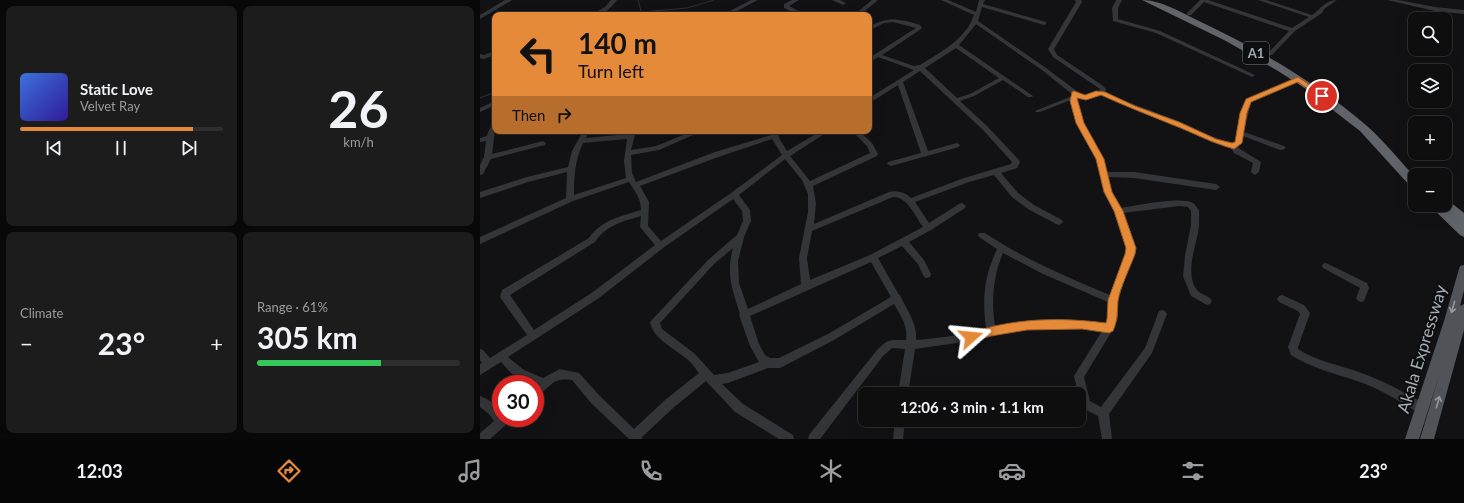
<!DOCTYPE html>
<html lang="en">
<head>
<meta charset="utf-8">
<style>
	:root { --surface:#0e0e0f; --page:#1c1c1d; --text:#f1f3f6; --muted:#9b9c9e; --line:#2e2e2f; --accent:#e58a39 }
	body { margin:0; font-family:Lato,sans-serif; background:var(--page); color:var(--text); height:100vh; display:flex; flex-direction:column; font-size:15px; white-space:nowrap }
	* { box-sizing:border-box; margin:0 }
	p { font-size:13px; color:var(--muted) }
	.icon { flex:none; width:22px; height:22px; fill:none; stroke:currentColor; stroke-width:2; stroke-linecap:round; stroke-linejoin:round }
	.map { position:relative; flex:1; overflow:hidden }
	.side { display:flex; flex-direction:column; gap:6px; padding:6px; background:#080808; width:480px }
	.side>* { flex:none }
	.guide { position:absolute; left:12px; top:12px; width:380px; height:122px; border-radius:8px; box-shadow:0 4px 16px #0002,0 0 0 1px var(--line); background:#e58a39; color:#111; overflow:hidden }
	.fabs { position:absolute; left:928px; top:12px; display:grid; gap:8px }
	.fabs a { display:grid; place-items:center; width:44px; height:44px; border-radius:8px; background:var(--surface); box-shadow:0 4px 16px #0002,0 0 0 1px var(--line); font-size:20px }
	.speed { position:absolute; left:12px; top:375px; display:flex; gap:8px; font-size:20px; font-weight:700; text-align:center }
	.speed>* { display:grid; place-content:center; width:52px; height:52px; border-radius:50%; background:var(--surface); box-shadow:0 4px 16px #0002,0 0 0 1px var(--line); line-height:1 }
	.speed .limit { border:6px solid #d22; background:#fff; color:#111 }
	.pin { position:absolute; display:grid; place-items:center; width:34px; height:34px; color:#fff; margin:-17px; border:2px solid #fff; border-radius:50%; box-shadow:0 1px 4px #0007 }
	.me { position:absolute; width:44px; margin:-22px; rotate:72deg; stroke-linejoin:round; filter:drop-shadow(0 0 3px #0008) }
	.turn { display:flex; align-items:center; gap:14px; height:84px; padding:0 20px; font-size:18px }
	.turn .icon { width:52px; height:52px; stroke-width:2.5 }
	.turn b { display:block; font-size:28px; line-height:34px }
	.then { display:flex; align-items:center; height:38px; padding:0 20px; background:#0003; gap:8px; font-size:15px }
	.big { font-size:30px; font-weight:700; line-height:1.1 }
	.side .widget { flex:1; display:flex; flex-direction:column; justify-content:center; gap:6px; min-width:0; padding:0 14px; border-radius:8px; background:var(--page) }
	.side .dial { align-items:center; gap:0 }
	.dial b { font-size:52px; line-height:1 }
	.song { display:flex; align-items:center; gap:12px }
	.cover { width:48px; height:48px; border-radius:6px; background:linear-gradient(135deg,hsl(220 70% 55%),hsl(250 70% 35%)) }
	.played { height:4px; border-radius:2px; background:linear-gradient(90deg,var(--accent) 85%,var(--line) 85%) }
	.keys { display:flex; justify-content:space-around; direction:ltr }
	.heat { display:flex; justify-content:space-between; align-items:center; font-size:22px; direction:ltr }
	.charge { height:6px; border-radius:3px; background:linear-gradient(90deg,#34c759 61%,var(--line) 0) }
	.side .tiles { flex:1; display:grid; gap:6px; grid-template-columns:repeat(2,1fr) }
	.trip { position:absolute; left:378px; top:387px; width:228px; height:40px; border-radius:8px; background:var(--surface); box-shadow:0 4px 16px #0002,0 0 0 1px var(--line); font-weight:700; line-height:40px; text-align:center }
	.tab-bar { display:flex; height:64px; justify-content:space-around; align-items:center; background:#060606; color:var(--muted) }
	.tab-bar .icon { width:28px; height:28px }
	.tab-bar .selected { color:var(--accent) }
	.tab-bar b { font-size:18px; color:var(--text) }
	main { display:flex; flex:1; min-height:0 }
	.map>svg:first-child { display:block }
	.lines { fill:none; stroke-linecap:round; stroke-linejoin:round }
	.stream { stroke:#2a3336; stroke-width:1 }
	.minor { fill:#343538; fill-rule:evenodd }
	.major { fill:#505357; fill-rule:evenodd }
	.highway { fill:#606469; fill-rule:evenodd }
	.oneway { stroke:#949aa1 }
	.route { fill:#e58a39; stroke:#955a25 }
	.labels { text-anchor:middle; stroke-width:4; stroke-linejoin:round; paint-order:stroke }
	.shield { fill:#0d0e0f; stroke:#777d82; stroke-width:1 }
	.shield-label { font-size:13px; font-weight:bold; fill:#a5acb3 }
	.near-street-label { font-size:17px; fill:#a5acb3; stroke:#0d0e0f }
</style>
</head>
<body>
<main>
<section class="side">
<div class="tiles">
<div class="widget">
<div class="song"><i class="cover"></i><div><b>Static Love</b><p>Velvet Ray</p></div></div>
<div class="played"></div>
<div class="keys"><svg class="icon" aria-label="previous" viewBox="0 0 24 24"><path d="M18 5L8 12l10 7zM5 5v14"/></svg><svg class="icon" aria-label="pause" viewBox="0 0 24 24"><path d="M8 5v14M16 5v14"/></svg><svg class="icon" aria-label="next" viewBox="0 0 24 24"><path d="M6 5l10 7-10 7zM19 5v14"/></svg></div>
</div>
<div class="widget dial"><b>26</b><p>km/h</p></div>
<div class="widget"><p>Climate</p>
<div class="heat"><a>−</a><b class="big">23°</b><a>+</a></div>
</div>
<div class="widget"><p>Range · 61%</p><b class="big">305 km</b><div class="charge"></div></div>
</div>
</section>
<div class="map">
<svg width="984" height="439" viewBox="0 0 984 439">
	<rect width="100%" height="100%" fill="#121214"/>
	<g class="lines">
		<path class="stream" d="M158 0 161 11
			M154 15 162 12 207 8 234 0
			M0 98 15 92"/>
		<path class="minor" d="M25 0H32L0 19V15Z
			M131 0H137C130 9 123 15 111 15L125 7Z
			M271 0H278L253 13 248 12Z
			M312 0H319L309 6 326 15H319L304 8V4Z
			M352 0H360L366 3 363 5Z
			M392 0H398L380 15H374Z
			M461 0H468L496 12 499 0H505L503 4 566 22V24L564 25 502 7 498 21 566 68 602 95C608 96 613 91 619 91L620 89 573 57 568 49 596 2 595 0H601L602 2 574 49 577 55 622 85 626 89 625 92C649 103 674 112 698 121 717 129 732 138 753 143L755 142 761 113 766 100 816 78H820L821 79 771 102 764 132 804 146 806 148 802 150H800L763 136 761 143 758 147 760 149 781 162 779 172 775 175 771 172 773 163 754 153 751 148 731 142 695 124 651 108 621 95C611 95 610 101 598 98L597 101 603 123 624 159 627 172H654L736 184 740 187 736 190 654 178 628 177 632 192 640 208C655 206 701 196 713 203 715 204 717 208 719 210 719 215 719 221 719 226 717 245 704 272 717 290 721 295 729 295 732 301L730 304 727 305 711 296 703 276 705 256 711 225V211L708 207 699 206 643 213 655 248 654 254 638 300V319L632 331 604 377 610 401 621 407 665 348 679 311 682 310 685 311 687 314 672 353 629 414 632 439H622L618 416 604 409H599V394H598L594 376 622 331 602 328 547 329 511 335 491 341 435 349 428 394H418L425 349 412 348 403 356 340 439H328L329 435 397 350C409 338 409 340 426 340 428 326 421 316 414 304L354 340 304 366 300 368H288L248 383 242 384 263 404 313 435 314 439H299L255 412 226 381 193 408 162 437V439H149L111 403 92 380C69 377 72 389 55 396V384L31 373 21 362 0 375V364L2 363 0 360V349L3 350 10 358 47 335 22 300 20 297 22 290 109 238C121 220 142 216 161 210 161 198 155 192 149 182L93 201 0 244V237L86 198 87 172 48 182 0 198V192L47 177 88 167 92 151 103 131H109L106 138 148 134 150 131H156L151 150 176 146 213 131H222L179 150 151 155 152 173 156 182 235 152 291 135V131H297L299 138 307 151 341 131H349L310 156 330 181 390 153 387 146 372 131H379L392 143 398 154 397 156 333 186 336 203 334 224 409 192C417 190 425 192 431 198L484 178 531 164 532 162 503 130 440 71 423 82 448 151 477 143 480 145 479 147 411 166 407 164 408 162 441 153 418 85 391 102 389 103V98L434 70 398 57 389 63V58L436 28 413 22 404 23 389 31V27C408 16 419 19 440 25L442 28 441 29 402 55 434 66 440 65C461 52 486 39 494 15ZM496 24 562 70 592 94V96L555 111 556 112H560L591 100 597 123 616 159 624 192 634 211 647 248 646 254 630 295C587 277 544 259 505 233H499L498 235 499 237 517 249C504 277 502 298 506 328 483 335 460 338 436 340 438 324 426 309 420 295H419L398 258 422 246 438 264 444 277 447 278 450 277 451 274 444 260 429 242 451 230 485 208 486 206 482 203 479 204 449 223 435 202 489 182 514 175 532 197 548 209 576 224 579 225 583 222 582 220 554 205 538 193 521 173 537 168 540 162 539 160 507 126 480 101 494 96 523 80 548 97H552L553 96 479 45ZM476 48 519 78 490 94 477 98 445 68ZM147 139 144 161 146 178 94 195C94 176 95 160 103 143ZM292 139 302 155 251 193 181 241 168 226 169 202 160 186 241 156ZM305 159 322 180 328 194V212L319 258 321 284 268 309 259 283 258 261 264 237 271 221 270 210 259 195ZM413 197C428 197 435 216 443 227L390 255 330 280 327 258 332 231ZM253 199 262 211 263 221 257 235 228 260 170 322C173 339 194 348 207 359 212 363 215 368 219 373L185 400 154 429 119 395 99 373 80 369 63 378 44 370 29 358 28 357 119 298 183 248ZM161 216 160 227 175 245 113 292 54 330 30 295 115 242C125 226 143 221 161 216ZM253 248C246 274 252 289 260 314L259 315 270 346 279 362 248 373 234 375 215 354 182 329 180 323 234 264ZM523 253 563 274 628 302V319L626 323C588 318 553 320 515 326 511 300 513 277 523 253ZM391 262 411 297 348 334 299 358H290L285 355 279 344 270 316Z
			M636 0H642L638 8V19L680 31 775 75 772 77 770 76 676 33 633 21 632 8Z
			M720 0H728L812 28 829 17 778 0H786L832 15C841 9 845 0 857 0L844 9 842 13 815 31 792 55H788V53L809 31 724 2 711 15H707V13Z
			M907 0H918L955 7 984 10V14L955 11Z
			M15 51V55L4 59 0 58V54L4 55Z
			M15 101V105L0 112V108Z
			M15 125V131L12 154 63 141 66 143 65 145 11 159 3 174 0 175V165L4 157 6 141 0 142V138L7 136C8 132 10 126 15 125Z
			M846 263 887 283 889 288 884 301 881 302 878 301 876 298 880 288 843 268 842 266 843 264Z
			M802 295 824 305 830 313 818 347V349C836 361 859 365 879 372 902 380 924 392 945 404L946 408 945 412 941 413 937 412C918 400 898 388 877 381 854 373 831 368 811 355L808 347 820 314 818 311 799 302 797 299 799 296Z
			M0 396C10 400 21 407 21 418H30L29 422 10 439H0V433L14 421 9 414 0 407Z
			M415 420H425L423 439H413Z"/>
		<path class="major" d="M984 265V290L980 306 984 304V330L954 439H940L959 376 939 439H925L964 321 979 269 980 266Z"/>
		<path class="highway" d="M662 0C682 0 701 13 719 21 778 49 837 83 887 126 904 141 919 160 935 177V188L931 187 880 131 823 87 798 71 746 41Z
			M965 200 969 201 984 213V237L980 235 949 205H965Z"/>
	</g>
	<defs><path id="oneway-shaft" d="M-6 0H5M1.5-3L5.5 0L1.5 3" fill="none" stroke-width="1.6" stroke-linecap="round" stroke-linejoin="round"/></defs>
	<g class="oneway">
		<use href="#oneway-shaft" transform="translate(973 307) rotate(105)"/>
		<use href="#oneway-shaft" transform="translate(958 402) rotate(-74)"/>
	</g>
	<path class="route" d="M818 77 845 95V98H840L818 82 771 102 767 113 762 143 754 149C732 143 714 133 693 125 669 115 645 106 621 95L606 100 597 98 604 123 624 159 632 192 643 211 656 248 655 254C650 268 640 287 638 301 637 313 638 319 633 331L629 333 602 329 547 330 511 336 491 342 487 341 485 337 487 334C531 318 580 317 626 323L627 319 628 300 645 254 646 248 634 211 624 192 616 159 596 123 590 101 592 92 594 91 605 95 616 91 625 92 655 106 699 122 736 139 752 143 755 142 760 113 766 99Z"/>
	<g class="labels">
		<rect class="shield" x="763" y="42" width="26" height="22" rx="3"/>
		<g class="shield-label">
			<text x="776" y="58">A1</text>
		</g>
		<g class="near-street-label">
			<text transform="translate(942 349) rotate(-73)" y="6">Akala Expressway</text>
		</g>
	</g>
</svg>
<div class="fabs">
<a><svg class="icon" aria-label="search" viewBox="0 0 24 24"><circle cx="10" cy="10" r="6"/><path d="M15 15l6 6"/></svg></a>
<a><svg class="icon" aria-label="layers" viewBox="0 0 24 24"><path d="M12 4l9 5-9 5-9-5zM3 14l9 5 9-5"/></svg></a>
<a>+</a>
<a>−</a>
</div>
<div class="speed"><div class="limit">30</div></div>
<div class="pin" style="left:842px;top:96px;background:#d93025"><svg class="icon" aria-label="arrive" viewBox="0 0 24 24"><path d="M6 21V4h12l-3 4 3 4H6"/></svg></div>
<svg class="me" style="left:491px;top:337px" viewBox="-20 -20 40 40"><path d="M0-17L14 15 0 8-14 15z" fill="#e58a39" stroke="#fff" stroke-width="4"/></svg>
<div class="trip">12:06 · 3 min · 1.1 km</div>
<div class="guide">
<div class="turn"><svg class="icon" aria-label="left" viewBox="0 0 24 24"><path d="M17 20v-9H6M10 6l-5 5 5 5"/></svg><div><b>140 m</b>Turn left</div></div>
<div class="then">Then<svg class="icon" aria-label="right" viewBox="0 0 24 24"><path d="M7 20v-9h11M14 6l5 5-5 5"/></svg></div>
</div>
</div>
</main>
<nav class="tab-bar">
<b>12:03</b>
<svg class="icon selected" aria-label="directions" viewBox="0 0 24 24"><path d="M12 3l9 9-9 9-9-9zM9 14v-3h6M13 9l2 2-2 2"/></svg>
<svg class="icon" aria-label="music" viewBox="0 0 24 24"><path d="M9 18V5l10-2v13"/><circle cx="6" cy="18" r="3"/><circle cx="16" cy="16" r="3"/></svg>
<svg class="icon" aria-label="phone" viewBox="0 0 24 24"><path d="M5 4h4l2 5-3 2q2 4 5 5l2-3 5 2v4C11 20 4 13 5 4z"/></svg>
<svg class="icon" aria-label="climate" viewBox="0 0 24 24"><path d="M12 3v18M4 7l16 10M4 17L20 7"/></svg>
<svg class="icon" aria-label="car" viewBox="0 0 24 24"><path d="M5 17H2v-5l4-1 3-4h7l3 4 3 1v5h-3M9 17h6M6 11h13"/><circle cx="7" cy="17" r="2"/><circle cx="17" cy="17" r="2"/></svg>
<svg class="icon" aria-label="filters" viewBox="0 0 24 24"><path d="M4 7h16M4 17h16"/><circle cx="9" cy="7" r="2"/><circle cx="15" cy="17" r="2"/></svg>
<b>23°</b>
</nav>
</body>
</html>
